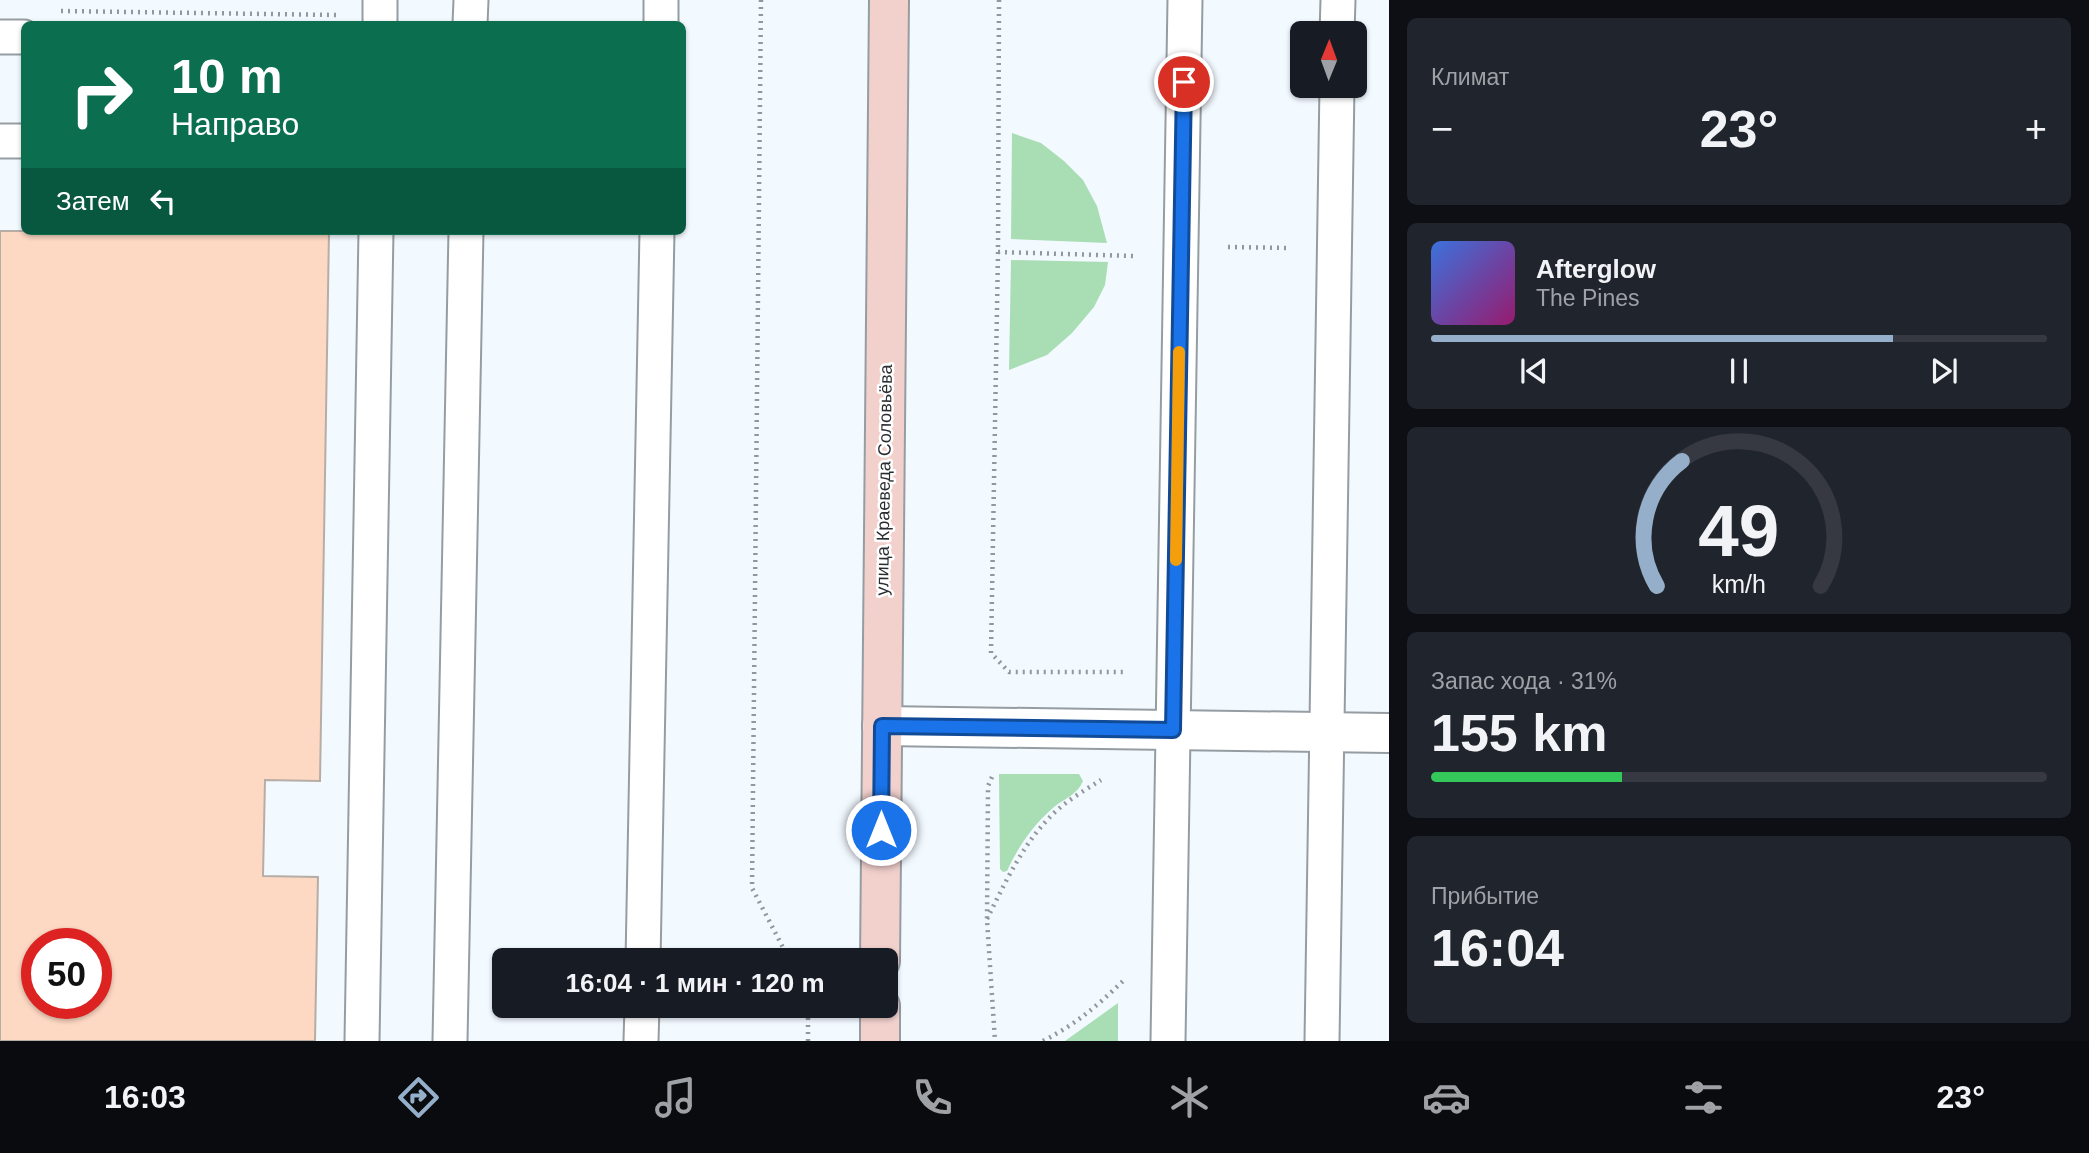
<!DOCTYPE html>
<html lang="ru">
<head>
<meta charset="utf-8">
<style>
	:root { --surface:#171b24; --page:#20242c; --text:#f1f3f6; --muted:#9ea1a6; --line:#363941; --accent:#95afca }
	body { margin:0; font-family:Helvetica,sans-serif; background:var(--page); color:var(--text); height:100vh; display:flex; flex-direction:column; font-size:26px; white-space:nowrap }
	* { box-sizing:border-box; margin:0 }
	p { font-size:23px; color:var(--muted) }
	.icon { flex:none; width:38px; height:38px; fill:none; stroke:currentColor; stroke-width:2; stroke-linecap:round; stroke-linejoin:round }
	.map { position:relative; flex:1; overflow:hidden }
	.details { display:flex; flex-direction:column; gap:18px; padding:18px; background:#0d0f14; width:700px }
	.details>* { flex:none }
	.top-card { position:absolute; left:21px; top:21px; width:665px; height:214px; border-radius:10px; box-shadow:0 2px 5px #0004; background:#0b6e4f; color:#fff; overflow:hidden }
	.needle { width:46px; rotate:1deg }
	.buttons { position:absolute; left:1290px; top:21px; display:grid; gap:14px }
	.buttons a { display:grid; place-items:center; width:77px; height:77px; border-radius:10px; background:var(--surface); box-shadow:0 2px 5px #0004; font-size:35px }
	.speed { position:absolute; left:21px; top:928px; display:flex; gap:14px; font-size:35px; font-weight:700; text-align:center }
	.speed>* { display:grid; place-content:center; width:91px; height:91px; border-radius:50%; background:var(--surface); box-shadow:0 2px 5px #0004; line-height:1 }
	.speed .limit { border:10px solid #d22; background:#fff; color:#111 }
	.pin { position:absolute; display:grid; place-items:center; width:60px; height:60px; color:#fff; margin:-30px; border:4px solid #fff; border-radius:50%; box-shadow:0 2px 7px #0007 }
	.me { position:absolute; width:77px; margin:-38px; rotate:0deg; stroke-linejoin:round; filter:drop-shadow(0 0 5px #0008) }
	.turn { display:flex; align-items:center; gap:24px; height:147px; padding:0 35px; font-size:32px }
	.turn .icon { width:91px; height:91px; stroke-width:2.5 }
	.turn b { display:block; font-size:49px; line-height:60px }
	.then { display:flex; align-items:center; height:66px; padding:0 35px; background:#0003; gap:14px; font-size:26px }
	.big { font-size:52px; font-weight:700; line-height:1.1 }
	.details .widget { flex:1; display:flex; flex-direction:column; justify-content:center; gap:10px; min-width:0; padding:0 24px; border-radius:10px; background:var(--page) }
	.details .dial { align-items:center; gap:0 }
	.dial svg { height:182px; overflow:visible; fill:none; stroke:var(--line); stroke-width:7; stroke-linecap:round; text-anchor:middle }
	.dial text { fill:var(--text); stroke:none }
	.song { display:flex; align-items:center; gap:21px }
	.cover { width:84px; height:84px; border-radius:10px; background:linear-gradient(135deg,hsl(220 70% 55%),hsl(320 70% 35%)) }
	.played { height:7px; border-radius:4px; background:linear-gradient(90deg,var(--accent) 75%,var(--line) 75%) }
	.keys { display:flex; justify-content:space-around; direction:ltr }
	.heat { display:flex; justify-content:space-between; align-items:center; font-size:38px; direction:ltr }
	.charge { height:10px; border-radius:5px; background:linear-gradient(90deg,#34c759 31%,var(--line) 0) }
	.trip { position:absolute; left:492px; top:948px; width:406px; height:70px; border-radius:10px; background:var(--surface); box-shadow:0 2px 5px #0004; font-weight:700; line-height:70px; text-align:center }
	.dock { display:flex; height:112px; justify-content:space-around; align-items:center; background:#090b0e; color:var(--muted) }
	.dock .icon { width:49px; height:49px }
	.dock .current { color:var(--accent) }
	.dock b { font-size:32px; color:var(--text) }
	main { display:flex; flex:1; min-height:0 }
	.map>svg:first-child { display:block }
	.green { fill:#a9deb4 }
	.building { fill:#fdd8c3; stroke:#b6ada7; stroke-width:2; fill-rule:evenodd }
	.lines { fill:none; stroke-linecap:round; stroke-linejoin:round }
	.lane-casing { stroke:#959da3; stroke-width:37 }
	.street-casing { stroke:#959da3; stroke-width:42 }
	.secondary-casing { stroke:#959da3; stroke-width:42 }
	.path { stroke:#92979b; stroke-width:4.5; stroke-dasharray:2 5; stroke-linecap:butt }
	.lane { stroke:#fff; stroke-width:33 }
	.street { stroke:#fff; stroke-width:38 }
	.secondary { stroke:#f2d1cd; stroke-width:38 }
	.route-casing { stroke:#114b97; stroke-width:18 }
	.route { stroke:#1a73e8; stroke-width:12 }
	.slow { stroke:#f59e0b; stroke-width:12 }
	.labels { text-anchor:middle; stroke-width:5; stroke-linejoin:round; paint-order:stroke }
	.street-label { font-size:18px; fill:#292d2f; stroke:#fff }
</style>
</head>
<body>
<main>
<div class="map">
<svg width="1389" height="1041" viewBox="0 0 1389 1041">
	<rect width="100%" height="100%" fill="#f2f9ff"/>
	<path class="green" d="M1012 133 1041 143 1064 161 1083 180 1097 206 1107 243 1011 239Z
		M1011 260 1108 262 1105 285 1094 307 1072 333 1047 355 1009 370Z
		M999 774H1079L1083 781C1078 794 1064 799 1054 807 1033 825 1018 847 1007 871L1003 872 1000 869Z
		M1118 1003V1041H1065Z"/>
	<path class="building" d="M0 231H329L320 781 265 780 263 876 318 877 315 1041H0ZM37 943H96V1003H37Z"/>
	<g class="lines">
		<g class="lane-casing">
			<path id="lane" d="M380 24V0
				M470 24 471 0
				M661 24V0
				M1337 33 1338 0
				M0 37H24
				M0 141H24
				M643 961 657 231
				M362 1041 376 231
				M450 1041 466 231
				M641 1041 642 1006
				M1168 1041 1185 0
				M1322 1041 1337 86"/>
		</g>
		<g class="street-casing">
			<path id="street" d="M882 726 1389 733"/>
		</g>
		<g class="secondary-casing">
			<path id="secondary" d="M880 961 889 0
				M880 1041V1006"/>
		</g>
		<path class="path" d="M761 0 752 888 790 961
			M999 0 998 252 991 653 1009 672H1127
			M61 11 336 15
			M1228 247 1289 248
			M998 252 1133 256
			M992 777 988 786 987 920 995 1041
			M987 919C1005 883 1023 843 1053 814 1066 801 1085 790 1101 780
			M808 1041V1006
			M1043 1041C1076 1024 1096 1007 1123 981"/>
		<use href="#lane" class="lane"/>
		<use href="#street" class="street"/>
		<use href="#secondary" class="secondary"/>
	</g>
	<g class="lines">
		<g class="route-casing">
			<path id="route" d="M881 830 882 726 1173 730 1184 82"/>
		</g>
		<use href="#route" class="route"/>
		<path class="slow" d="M1176 560 1179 352"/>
	</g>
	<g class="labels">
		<g class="street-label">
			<text transform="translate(884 480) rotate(-89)" y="6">улица Краеведа Соловьёва</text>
		</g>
	</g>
</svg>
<div class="buttons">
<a><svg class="needle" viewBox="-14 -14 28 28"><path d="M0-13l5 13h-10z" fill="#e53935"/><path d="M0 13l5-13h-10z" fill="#9ea1a6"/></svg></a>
</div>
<div class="speed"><div class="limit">50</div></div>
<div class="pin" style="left:1184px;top:82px;background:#d93025"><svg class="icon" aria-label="arrive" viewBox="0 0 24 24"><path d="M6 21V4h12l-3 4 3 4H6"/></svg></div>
<svg class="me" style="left:881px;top:830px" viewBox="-20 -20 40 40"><circle r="17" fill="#1a73e8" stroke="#fff" stroke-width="3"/><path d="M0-11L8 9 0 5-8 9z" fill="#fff"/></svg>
<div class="trip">16:04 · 1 мин · 120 m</div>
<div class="top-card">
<div class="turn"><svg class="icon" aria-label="right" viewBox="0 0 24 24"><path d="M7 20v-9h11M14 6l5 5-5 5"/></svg><div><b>10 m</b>Направо</div></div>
<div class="then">Затем<svg class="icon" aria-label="left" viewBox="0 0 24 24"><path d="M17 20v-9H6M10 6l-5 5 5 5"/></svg></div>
</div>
</div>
<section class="details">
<div class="widget"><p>Климат</p>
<div class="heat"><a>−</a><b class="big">23°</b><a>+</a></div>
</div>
<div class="widget">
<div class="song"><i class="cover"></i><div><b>Afterglow</b><p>The Pines</p></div></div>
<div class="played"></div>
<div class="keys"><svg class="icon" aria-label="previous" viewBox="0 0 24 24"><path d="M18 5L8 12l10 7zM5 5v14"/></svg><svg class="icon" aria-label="pause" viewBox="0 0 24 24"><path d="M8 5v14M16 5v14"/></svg><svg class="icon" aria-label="next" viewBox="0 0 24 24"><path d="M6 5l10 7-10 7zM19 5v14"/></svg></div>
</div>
<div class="widget dial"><svg viewBox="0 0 100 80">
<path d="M14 69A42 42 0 1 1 86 69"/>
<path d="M14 69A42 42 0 0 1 25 14" stroke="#95afca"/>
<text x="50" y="56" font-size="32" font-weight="700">49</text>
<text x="50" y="72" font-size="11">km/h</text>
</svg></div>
<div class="widget"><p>Запас хода · 31%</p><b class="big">155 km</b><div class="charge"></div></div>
<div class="widget"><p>Прибытие</p><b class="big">16:04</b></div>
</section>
</main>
<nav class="dock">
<b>16:03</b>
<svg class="icon current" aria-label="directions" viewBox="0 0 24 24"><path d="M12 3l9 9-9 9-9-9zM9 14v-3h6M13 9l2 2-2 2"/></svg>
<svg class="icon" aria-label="music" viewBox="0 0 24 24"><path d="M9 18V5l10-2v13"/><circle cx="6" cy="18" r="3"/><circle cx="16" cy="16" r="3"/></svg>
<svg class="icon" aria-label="phone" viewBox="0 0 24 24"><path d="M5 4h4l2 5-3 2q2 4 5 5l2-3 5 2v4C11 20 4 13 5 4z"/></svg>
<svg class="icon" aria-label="climate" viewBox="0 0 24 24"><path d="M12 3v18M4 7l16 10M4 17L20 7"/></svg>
<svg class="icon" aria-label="car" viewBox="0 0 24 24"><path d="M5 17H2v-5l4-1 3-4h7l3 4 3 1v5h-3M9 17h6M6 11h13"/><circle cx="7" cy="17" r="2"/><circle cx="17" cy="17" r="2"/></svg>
<svg class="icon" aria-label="filters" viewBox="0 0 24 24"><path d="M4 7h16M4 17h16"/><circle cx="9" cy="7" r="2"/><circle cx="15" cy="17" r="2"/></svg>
<b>23°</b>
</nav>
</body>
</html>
